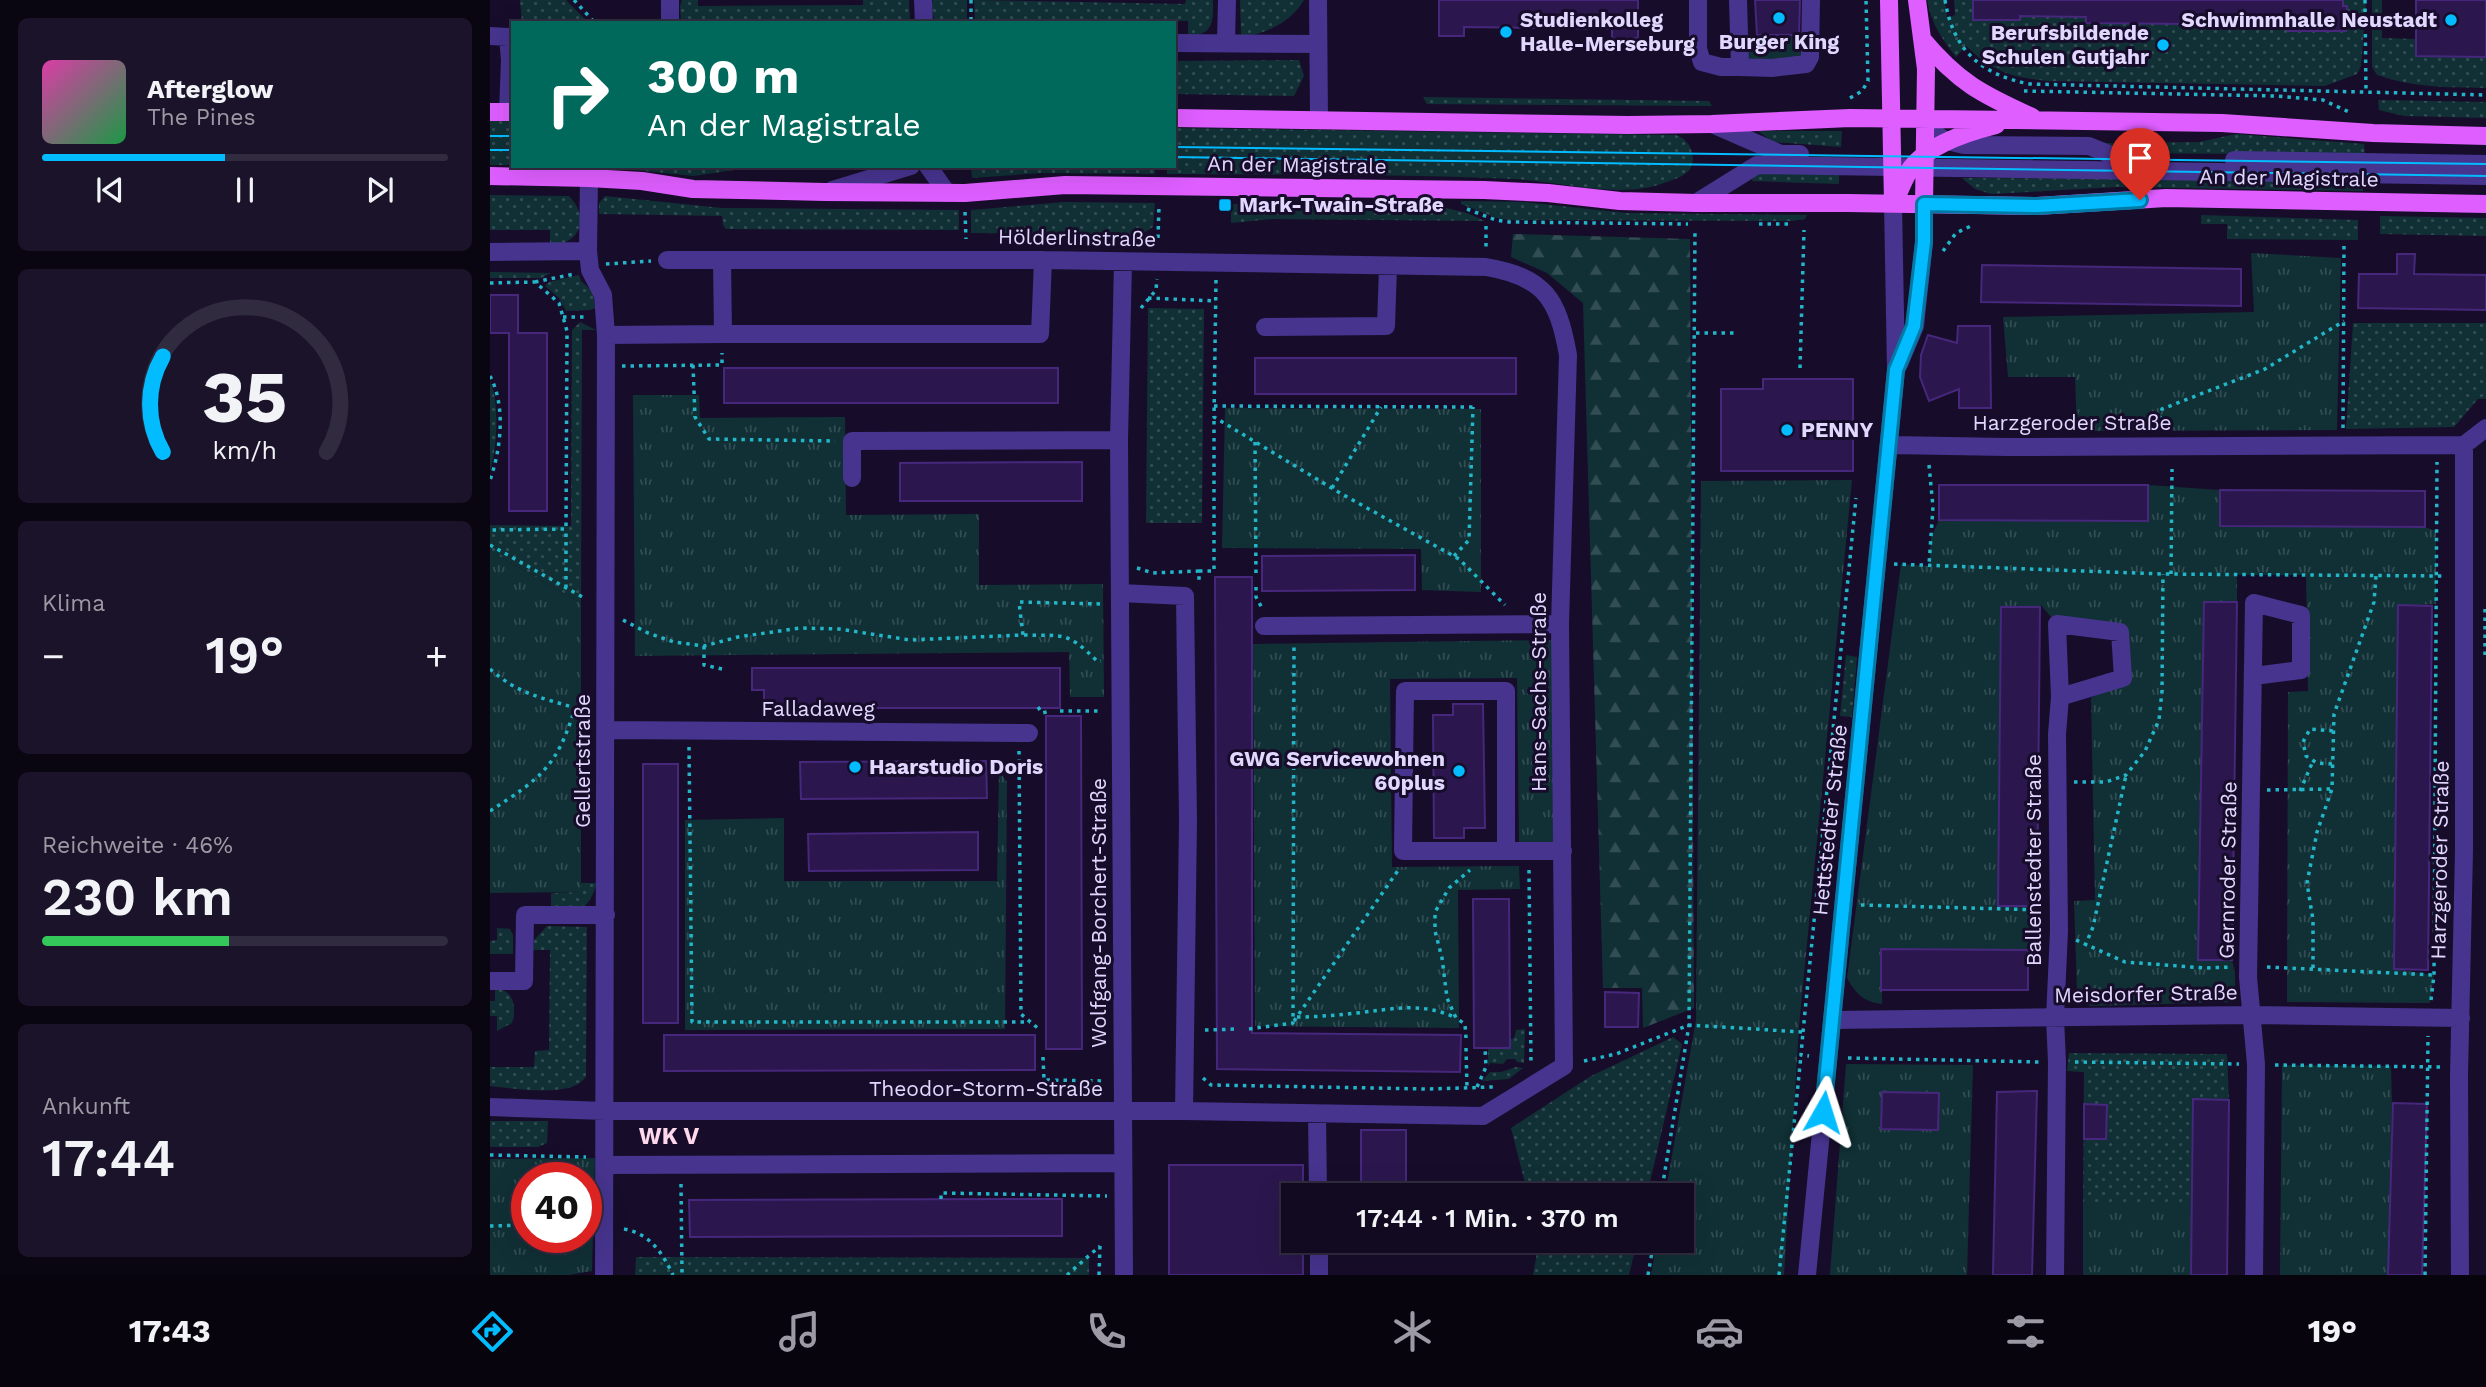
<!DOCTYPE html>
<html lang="de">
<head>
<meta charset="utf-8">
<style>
	:root { --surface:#110a20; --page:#1a1329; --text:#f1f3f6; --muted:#9c9aa5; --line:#302b3e; --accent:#03bcff }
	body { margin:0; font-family:"Work Sans",sans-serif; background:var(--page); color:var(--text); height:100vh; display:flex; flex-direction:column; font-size:26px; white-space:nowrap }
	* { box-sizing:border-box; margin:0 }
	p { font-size:23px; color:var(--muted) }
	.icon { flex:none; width:38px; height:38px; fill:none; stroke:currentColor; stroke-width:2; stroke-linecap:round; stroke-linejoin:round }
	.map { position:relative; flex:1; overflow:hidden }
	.side { display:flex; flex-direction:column; gap:18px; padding:18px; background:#090612; width:490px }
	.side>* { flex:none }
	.banner { position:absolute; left:21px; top:21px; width:665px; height:147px; border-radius:0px; box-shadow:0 7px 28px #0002,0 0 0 2px var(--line); background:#00695c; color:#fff; overflow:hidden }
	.speed { position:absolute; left:21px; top:1162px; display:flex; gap:14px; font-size:35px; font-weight:700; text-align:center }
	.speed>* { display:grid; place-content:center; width:91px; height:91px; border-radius:50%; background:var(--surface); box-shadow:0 7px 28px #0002,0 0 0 2px var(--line); line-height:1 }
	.speed .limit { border:10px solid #d22; background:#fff; color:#111 }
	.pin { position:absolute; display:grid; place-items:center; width:60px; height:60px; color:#fff; margin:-72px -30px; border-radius:50% 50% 50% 0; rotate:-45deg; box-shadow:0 0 7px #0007 }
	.pin .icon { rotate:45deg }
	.me { position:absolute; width:77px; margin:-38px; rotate:6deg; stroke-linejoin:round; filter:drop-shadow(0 0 5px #0008) }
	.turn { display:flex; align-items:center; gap:24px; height:147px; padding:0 21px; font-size:32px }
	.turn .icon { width:91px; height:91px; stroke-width:2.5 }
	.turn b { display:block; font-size:49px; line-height:60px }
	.big { font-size:52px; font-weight:600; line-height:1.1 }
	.side .card { flex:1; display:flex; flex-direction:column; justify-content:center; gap:10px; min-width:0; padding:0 24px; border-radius:10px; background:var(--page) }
	.side .dial { align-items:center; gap:0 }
	.dial svg { height:182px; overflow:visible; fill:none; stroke:var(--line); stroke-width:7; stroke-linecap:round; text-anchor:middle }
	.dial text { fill:var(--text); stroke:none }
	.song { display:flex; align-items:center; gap:21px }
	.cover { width:84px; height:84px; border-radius:10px; background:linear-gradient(135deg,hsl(320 70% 55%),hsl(140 70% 35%)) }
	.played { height:7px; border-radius:4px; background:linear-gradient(90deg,var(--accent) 45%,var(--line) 45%) }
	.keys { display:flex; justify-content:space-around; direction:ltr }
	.heat { display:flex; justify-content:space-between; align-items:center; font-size:38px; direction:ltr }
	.charge { height:10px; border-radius:5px; background:linear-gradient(90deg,#34c759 46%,var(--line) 0) }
	.trip { position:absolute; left:791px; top:1183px; width:413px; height:70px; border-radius:0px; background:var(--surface); box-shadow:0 7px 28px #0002,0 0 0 2px var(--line); font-weight:600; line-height:70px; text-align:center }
	.tab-bar { display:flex; height:112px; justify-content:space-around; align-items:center; background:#07040d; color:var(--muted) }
	.tab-bar .icon { width:49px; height:49px }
	.tab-bar .active { color:var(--accent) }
	.tab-bar b { font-size:32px; color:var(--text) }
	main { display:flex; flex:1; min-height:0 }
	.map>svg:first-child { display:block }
	.grass { fill:url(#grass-dots) }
	.forest { fill:url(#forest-firs) }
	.park { fill:url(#park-tufts); fill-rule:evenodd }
	.building { fill:#2b174d; stroke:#46277c; stroke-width:2 }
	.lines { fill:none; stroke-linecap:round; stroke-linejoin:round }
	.path { stroke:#22b6c8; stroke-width:3.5; stroke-dasharray:3.5 5; stroke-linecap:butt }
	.minor { stroke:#46348e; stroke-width:18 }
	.major { stroke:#de5eff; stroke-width:18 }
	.tram { stroke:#03bcff; stroke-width:2 }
	.route-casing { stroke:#027aa6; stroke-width:18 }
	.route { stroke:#03bcff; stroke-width:12 }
	.poi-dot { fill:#03bcff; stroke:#170d2a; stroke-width:2.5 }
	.labels { text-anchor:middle; stroke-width:6; stroke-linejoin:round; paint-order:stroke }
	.poi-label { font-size:21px; font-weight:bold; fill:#e2d7ff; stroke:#170d2a; text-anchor:start }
	.street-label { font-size:21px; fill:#e2d7ff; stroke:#170d2a }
	.neighbourhood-label { font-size:23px; font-weight:bold; fill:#ffd9eb; stroke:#170d2a }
</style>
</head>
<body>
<main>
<section class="side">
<div class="card">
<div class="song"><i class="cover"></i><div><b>Afterglow</b><p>The Pines</p></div></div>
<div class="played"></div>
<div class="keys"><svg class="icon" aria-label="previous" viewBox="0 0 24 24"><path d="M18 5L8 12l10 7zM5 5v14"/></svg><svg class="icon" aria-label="pause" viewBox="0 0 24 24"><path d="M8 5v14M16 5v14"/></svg><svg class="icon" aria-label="next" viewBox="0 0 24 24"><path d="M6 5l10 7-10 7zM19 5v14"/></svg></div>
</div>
<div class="card dial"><svg viewBox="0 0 100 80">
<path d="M14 69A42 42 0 1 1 86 69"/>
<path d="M14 69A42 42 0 0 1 14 27" stroke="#03bcff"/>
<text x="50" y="56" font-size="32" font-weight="700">35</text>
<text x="50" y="72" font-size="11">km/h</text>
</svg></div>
<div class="card"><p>Klima</p>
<div class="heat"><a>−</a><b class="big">19°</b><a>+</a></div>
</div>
<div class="card"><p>Reichweite · 46%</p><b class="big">230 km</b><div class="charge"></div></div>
<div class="card"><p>Ankunft</p><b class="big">17:44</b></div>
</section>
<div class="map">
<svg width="1996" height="1275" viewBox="0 0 1996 1275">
	<defs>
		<pattern id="grass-dots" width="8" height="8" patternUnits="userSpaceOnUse" patternTransform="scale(1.75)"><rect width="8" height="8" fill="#103035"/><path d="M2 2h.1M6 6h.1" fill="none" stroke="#324d53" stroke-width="1.8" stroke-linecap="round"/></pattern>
		<pattern id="forest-firs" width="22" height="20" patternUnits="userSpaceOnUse" patternTransform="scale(1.75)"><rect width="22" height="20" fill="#103035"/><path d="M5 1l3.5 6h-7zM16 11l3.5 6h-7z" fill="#324d53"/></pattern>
		<pattern id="park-tufts" width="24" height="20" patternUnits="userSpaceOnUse" patternTransform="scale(1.75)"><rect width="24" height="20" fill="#103035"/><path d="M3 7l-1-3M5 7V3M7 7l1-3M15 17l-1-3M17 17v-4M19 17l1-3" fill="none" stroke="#324d53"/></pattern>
	</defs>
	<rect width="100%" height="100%" fill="#170d2a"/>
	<path class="grass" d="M30 0H76L99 23H32Z
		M192 0H208V6L373 5V0H419L420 20 417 23H191L190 6Z
		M443 0H477V23H445L441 5Z
		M484 0 695 4 696 0H723C723 22 724 35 698 36V21H485Z
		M750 0H814C801 22 779 32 754 37L751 35Z
		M1437 0H1455L1457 18 1465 15 1464 0H1483V20L1530 16 1596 17V23L1798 25V31H1856L1857 6H1853V0H1876L1871 66 1867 74 1835 86 1557 81C1521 77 1503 72 1476 46L1466 57C1452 39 1441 23 1437 0Z
		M1882 0H1892V38L1926 39V56L1996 57V88C1955 87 1926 88 1887 75L1882 67Z
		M809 60 814 76 804 96 684 94V61Z
		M933 97 1219 101 1222 106 937 104Z
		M1888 100 1996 102V118L1914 116 1889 110Z
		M0 119H23V165H0Z
		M684 128 1186 135C1200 139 1207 157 1200 169 1195 177 1179 181 1171 184 1128 199 1069 181 1023 179 908 174 792 175 677 174V166H684Z
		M1268 131H1352L1351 147 1283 142Z
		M1746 134 1874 144 1875 155 1639 153 1613 143 1709 142Z
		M103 166H387L365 170 251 169 204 176Z
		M481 167V166L665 169V174L551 173 482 178Z
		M1265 172 1349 173V184L1262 181Z
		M1472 178 1874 180 1873 191 1628 187 1501 194 1485 189Z
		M0 195 79 196C100 217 91 245 60 245V230H0Z
		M115 196 232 208 469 210V230L236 229 233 225 232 216 109 214V203Z
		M971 201 1034 202 1136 213 1317 215 1315 219 1302 221 1019 220 1007 218 971 204Z
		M574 202 665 203 663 227 650 235 481 233V210Z
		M741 204 952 207 977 213 995 221 782 219 741 223Z
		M1711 215 1868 220V240L1737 239V224H1711Z
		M1890 216 1996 218V236L1890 234Z
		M0 272 61 273 51 278H0Z
		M89 275 91 281 103 292 105 308 100 310 76 311 69 298 55 286 59 282Z
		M658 308 714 309 712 523H656Z
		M90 322 106 330H92L91 603 0 551V525L81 526 82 330Z
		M1863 323H1996V399H1988L1964 427 1856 429Z
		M0 382C10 400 7 451 0 471Z
		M1356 655 1367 657 1362 717 1350 716Z
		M91 883H107C97 914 90 909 61 908V893L91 892Z
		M57 926 97 927 96 1076C85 1099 23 1088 0 1086V1067H44L45 1051 59 1050 60 950H43L44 940Z
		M7 928 20 929 23 935V954H0V941L7 940Z
		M5 989C24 989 27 1008 22 1023L7 1031V1016H0V1001H5Z
		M1035 1029 1034 1063 1027 1062 1025 1059H1017L1013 1064 1000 1063 998 1066V1048L1024 1038 1026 1030Z
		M1183 1037 1192 1044 1157 1195H1038L1021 1128 1101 1076Z
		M1579 1053 1737 1054 1739 1100H1703L1702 1206H1593L1594 1072 1577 1071Z
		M1026 1067 1033 1068 1019 1079 992 1081 1000 1072H1011Z
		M0 1121H58L57 1143 48 1147H0Z
		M1049 1241H1147L1139 1275H1043Z
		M146 1257 599 1258V1275H145Z"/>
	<path class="forest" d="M1023 234 1200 239 1204 1008 1153 1028 1152 988H1113L1093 303 1057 273 1021 257Z"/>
	<path class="park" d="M1257 35H1311L1314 54 1311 59 1256 61Z
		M1761 253 1851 258 1847 430 1587 431 1585 377H1518L1513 317 1764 312Z
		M143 395H209L210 418 355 417 356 515 489 514V585L613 584 614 697H580L579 652 145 656Z
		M735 408 991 409V592L932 590 931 549 732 548Z
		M1362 480 1309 1026 1294 1275H1161L1167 1241H1192V1195H1175L1206 1020 1211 481Z
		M1658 485 1730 490V526L1935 527 1946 531V604L1908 606 1904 969 1944 975 1940 1003 1797 1002 1798 692 1818 691 1816 575H1747V602H1714L1708 960H1742L1745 972V1002L1600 1006 1587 990 1584 901 1605 900 1601 698 1633 678 1626 631 1567 624 1551 605 1550 607 1511 608 1508 906H1547L1538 950 1391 949 1392 1004C1374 1002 1366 994 1357 978L1411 564 1439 566 1441 538 1449 520 1658 521Z
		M0 551 91 603V892L0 893Z
		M1064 640 1066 842H1029L1027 678 900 679 902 867 1029 866 1030 889 968 890 969 1028 765 1026 763 644Z
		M509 771 517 782 515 1029 195 1030V820L294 818V881H507Z
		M1356 1064 1483 1065 1477 1275H1340Z
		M1792 1065 1901 1066 1902 1106 1898 1275H1790Z
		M105 1158 102 1271 79 1275H0V1159ZM37 1178H96V1237H37Z
		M1593 1206H1702L1701 1275H1593Z"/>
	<path class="building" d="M949 0H1148V38H1122V29L974 27V36H949Z
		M1265 0H1310L1309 35H1267Z
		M1483 0H1853V6H1857L1856 31H1798V25L1596 23V17L1530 16V20H1483Z
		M1926 0H1996V57L1926 56Z
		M1907 254H1925L1924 274 1996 275V310L1868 308 1869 274H1907Z
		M1492 265 1751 269V306L1491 302Z
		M0 295H28V333H57V511H19V333H0Z
		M1468 326H1500L1501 408H1469V389L1439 401 1430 377 1431 355 1438 335 1467 343Z
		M765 358H1026V394H765Z
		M234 368H568V403H234Z
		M1273 379H1363V471H1231V389H1273Z
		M592 462V501H410V463Z
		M1449 485H1658V521L1449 520Z
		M1730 490 1935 491V527L1730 526Z
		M925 555V590L772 591V556Z
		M725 577H762V1033L971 1035 970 1072 727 1069Z
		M1714 602H1747L1742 960H1708Z
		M1908 605 1942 606 1938 970 1904 969Z
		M1511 607H1550L1547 906H1508Z
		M262 668H570V708H283V704H274V690H262Z
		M963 704H993L995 828H974V838H944L943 715H963Z
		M556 716H591L592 1049H556Z
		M496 761 497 798 311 799 310 762Z
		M153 764H188V1023H153Z
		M488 832V870L319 871 318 834Z
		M983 899H1019L1020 1048H984Z
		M1391 949 1538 950V990H1391Z
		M1115 992 1149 993 1148 1027H1115Z
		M174 1035H545V1070L174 1071Z
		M1547 1091 1542 1275H1503L1507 1092Z
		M1392 1092 1449 1093 1448 1130 1391 1129Z
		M1703 1099 1739 1100 1737 1275H1701Z
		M1903 1103 1937 1104 1932 1275H1898Z
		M1594 1104 1617 1105 1616 1139H1594Z
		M871 1130H916V1189H871Z
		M679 1165H813V1195H803V1241H813V1275H679Z
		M572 1199V1236L200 1237 199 1200Z"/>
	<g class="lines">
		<path class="path" d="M84 0 105 23
			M481 0V23
			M1455 0C1463 50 1491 75 1540 84L1996 95
			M1875 0 1876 92
			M1534 91 1786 96 1833 100 1859 112
			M1360 98 1372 91 1378 81 1376 0
			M977 209 1006 220 1019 222 1198 224
			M475 212 476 239
			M1269 224H1299
			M996 226V249
			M668 238 669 206
			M1453 251 1466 233 1483 225
			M116 264 161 261
			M726 280 724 417 850 493 969 559 1015 605
			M45 282 84 274
			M0 283 45 282 69 303 77 331 76 529 0 530
			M658 298 726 301
			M651 308 666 290 667 279
			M73 317H96
			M1206 333H1246
			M203 365 205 417 219 439 345 441
			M132 366 232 365V353
			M1310 368 1314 230
			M0 376C16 406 11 449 0 480
			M724 406 987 407
			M1667 427 1672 409 1775 369 1854 321
			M1853 428 1854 244
			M765 442 766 577
			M1439 465 1443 507 1439 565
			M842 488 891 407
			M0 545 96 599
			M964 556 979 540 983 407
			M1404 564 1673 574 1956 576
			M647 568 663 573 709 571V584
			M709 571H724V417
			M1681 574 1682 469
			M766 587V597L772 608
			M76 588V529
			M1995 609V657
			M133 620 158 633 184 642 214 646 248 637 310 628 349 629 420 640 533 635 529 602 613 604
			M534 635C574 636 577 631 607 661H611
			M214 646V665L232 669
			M0 669C28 694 50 697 85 708
			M548 707 552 713 560 711
			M570 711H611
			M199 747 202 1022H540
			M529 751 531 1014 550 1030
			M1842 764 1827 763 1816 756 1813 742 1820 729 1844 731
			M1584 782H1616L1636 775 1655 751 1669 720 1672 691 1673 574
			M1777 790 1842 789
			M1810 791 1823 761
			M0 811C51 778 67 767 85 708H98
			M1039 870 1041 1065
			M1371 905 1552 910
			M1586 940 1635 962 1715 968 1741 967
			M1595 946 1603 927 1636 775
			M1777 967 1944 975
			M1823 968V920L1817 883 1827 832 1842 789 1844 714 1884 602 1886 576
			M1941 1000 1944 975 1947 462
			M807 1017C827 1017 847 1015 867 1013 902 1009 931 1002 964 1017
			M804 1021 909 869
			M759 1029 803 1023 804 643
			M715 1030 748 1029
			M1313 1032 1366 498
			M976 1038 975 1024 966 1018 957 998 952 958 945 931V912L959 888 980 870
			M976 1048 977 1088
			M553 1057 554 1080 616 1081
			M1358 1058 1550 1062
			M1094 1061 1126 1054 1199 1025 1313 1032 1311 1055 1319 1056
			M1585 1062 1749 1064
			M1785 1065 1952 1067
			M713 1078 721 1085 937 1089 1003 1087
			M987 1087 996 1067 995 1048
			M0 1155 96 1157
			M191 1184 192 1275
			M1171 1195 1199 1025 1205 230
			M451 1199V1193L617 1196
			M0 1226 37 1225
			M134 1229C160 1234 172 1252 183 1275
			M577 1275 610 1246
			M609 1275 610 1246H615
			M1158 1275 1164 1241
			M1289 1275 1311 1055
			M1935 1275 1938 1036"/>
		<path class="minor" d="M180 0V23
			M433 0 434 23
			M828 0 829 119
			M1208 0V49L1212 62 1231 67H1250
			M1248 0 1250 67 1282 68 1316 64 1320 57 1321 0
			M0 36 18 37 20 60 18 112
			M736 42 737 0
			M684 43 828 44
			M1435 119C1444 137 1455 142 1475 145L1599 146 1629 158
			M1222 124 1291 154H1310
			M1744 160 1996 164
			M438 166 457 193
			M99 178 98 251 100 270 113 295 116 335 114 1275
			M342 190 421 166
			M1206 203 1267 165 1996 176
			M0 252 98 251
			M232 260 233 334H550L553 260
			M633 262 629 440 634 1275
			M775 327 896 326 898 267
			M116 335 233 334
			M1409 364 1425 326 1434 242V204
			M1400 445 1517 447 1974 445 1996 428
			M362 478V441L629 440
			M630 593 695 596 698 821 694 1111
			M774 626 1070 624
			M1764 676 1811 670V615L1764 603 1758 977 1766 1064 1764 1275
			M116 730 539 733
			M1016 851V691H915L913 851H1073
			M0 981H34L35 915H116
			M1342 1020 1761 1015 1971 1018
			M0 1107 115 1111H694L993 1116 1074 1066 1070 624 1078 355C1068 299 1055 277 996 267L553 260H177
			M827 1114 828 1195
			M115 1165 633 1163
			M829 1241V1275
			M1317 1275 1406 370 1403 203
			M1565 1275 1567 1062 1565 1018 1569 931 1567 734 1570 697 1567 624 1630 632 1633 678 1570 697
			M1970 1275 1969 1075 1974 851V445"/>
		<path class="major" d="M1399 0 1403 203
			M1427 0 1436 69 1434 204
			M1432 39C1468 82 1491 94 1542 117
			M0 112H23
			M684 118 1138 125 1222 124 1360 118 1526 120 1732 123 1883 133 1996 136
			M0 176 99 178 152 181 203 189 335 192 475 193 575 185 994 190 1058 193 1130 201 1206 203H1358L1547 206 1676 198 1996 204
			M1406 198C1411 188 1415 176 1421 168 1439 144 1478 132 1506 125"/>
		<path class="tram" d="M0 136H23
			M684 147 1996 164
			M0 150H23
			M684 157 1996 176"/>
	</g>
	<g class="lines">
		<g class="route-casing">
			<path id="route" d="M1333 1112 1406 370 1424 326 1434 242V204L1547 206 1650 200"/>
		</g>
		<use href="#route" class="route"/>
	</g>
	<g class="poi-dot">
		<circle cx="1289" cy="18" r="7"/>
		<circle cx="1961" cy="20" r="7"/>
		<circle cx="1016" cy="32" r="7"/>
		<circle cx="1673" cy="45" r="7"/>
		<rect x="728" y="198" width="14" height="14" rx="3.5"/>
		<circle cx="1297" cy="430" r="7"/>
		<circle cx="365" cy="767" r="7"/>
		<circle cx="969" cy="771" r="7"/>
	</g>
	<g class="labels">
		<g class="poi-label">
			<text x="1030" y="27">Studienkolleg<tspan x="1030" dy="24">Halle-Merseburg</tspan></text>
			<text x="1947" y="27" text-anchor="end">Schwimmhalle Neustadt</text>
			<text x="1659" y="40" text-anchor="end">Berufsbildende<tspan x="1659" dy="24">Schulen Gutjahr</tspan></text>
			<text x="1289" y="49" text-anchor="middle">Burger King</text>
			<text x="749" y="212">Mark-Twain-Straße</text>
			<text x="1311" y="437">PENNY</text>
			<text x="955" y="766" text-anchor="end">GWG Servicewohnen<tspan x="955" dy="24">60plus</tspan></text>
			<text x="379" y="774">Haarstudio Doris</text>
		</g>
		<g class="street-label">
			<text transform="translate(807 165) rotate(1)" y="7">An der Magistrale</text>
			<text transform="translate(1799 178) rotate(1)" y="7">An der Magistrale</text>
			<text transform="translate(587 238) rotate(1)" y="7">Hölderlinstraße</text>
			<text x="1582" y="430">Harzgeroder Straße</text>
			<text transform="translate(1049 692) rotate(-90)" y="7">Hans-Sachs-Straße</text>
			<text x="328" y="716">Falladaweg</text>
			<text transform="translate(93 761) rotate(-90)" y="7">Gellertstraße</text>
			<text transform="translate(1340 820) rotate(-84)" y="7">Hettstedter Straße</text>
			<text transform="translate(1544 860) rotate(-90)" y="7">Ballenstedter Straße</text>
			<text transform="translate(1950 860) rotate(-89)" y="7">Harzgeroder Straße</text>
			<text transform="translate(1738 870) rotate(-89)" y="7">Gernroder Straße</text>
			<text transform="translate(609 913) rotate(-90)" y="7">Wolfgang-Borchert-Straße</text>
			<text transform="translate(1656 994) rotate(-1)" y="7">Meisdorfer Straße</text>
			<text x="496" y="1096">Theodor-Storm-Straße</text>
		</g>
		<g class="neighbourhood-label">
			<text x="179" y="1144">WK V</text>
		</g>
	</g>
</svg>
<div class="speed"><div class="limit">40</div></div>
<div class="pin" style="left:1650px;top:200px;background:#d93025"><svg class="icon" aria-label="arrive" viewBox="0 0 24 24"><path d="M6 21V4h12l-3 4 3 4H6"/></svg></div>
<svg class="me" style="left:1333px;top:1112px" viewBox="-20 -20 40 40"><path d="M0-17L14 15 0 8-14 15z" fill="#03bcff" stroke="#fff" stroke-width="4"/></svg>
<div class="trip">17:44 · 1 Min. · 370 m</div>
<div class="banner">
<div class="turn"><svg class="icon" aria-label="right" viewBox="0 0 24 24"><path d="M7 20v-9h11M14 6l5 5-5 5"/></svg><div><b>300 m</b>An der Magistrale</div></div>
</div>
</div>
</main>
<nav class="tab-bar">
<b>17:43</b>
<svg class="icon active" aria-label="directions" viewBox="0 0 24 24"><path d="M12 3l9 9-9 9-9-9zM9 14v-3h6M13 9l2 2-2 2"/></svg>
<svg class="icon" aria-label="music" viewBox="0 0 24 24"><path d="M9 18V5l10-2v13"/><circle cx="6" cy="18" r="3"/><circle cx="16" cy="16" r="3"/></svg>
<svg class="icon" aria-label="phone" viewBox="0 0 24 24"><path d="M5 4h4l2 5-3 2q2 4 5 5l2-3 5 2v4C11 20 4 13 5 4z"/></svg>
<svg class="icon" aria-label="climate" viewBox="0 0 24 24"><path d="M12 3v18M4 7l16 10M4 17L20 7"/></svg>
<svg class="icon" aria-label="car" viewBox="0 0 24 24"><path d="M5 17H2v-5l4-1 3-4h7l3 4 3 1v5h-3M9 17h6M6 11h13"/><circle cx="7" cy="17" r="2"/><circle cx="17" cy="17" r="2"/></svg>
<svg class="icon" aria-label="filters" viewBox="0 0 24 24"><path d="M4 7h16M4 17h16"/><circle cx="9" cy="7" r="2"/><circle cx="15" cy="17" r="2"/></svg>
<b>19°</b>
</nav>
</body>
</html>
